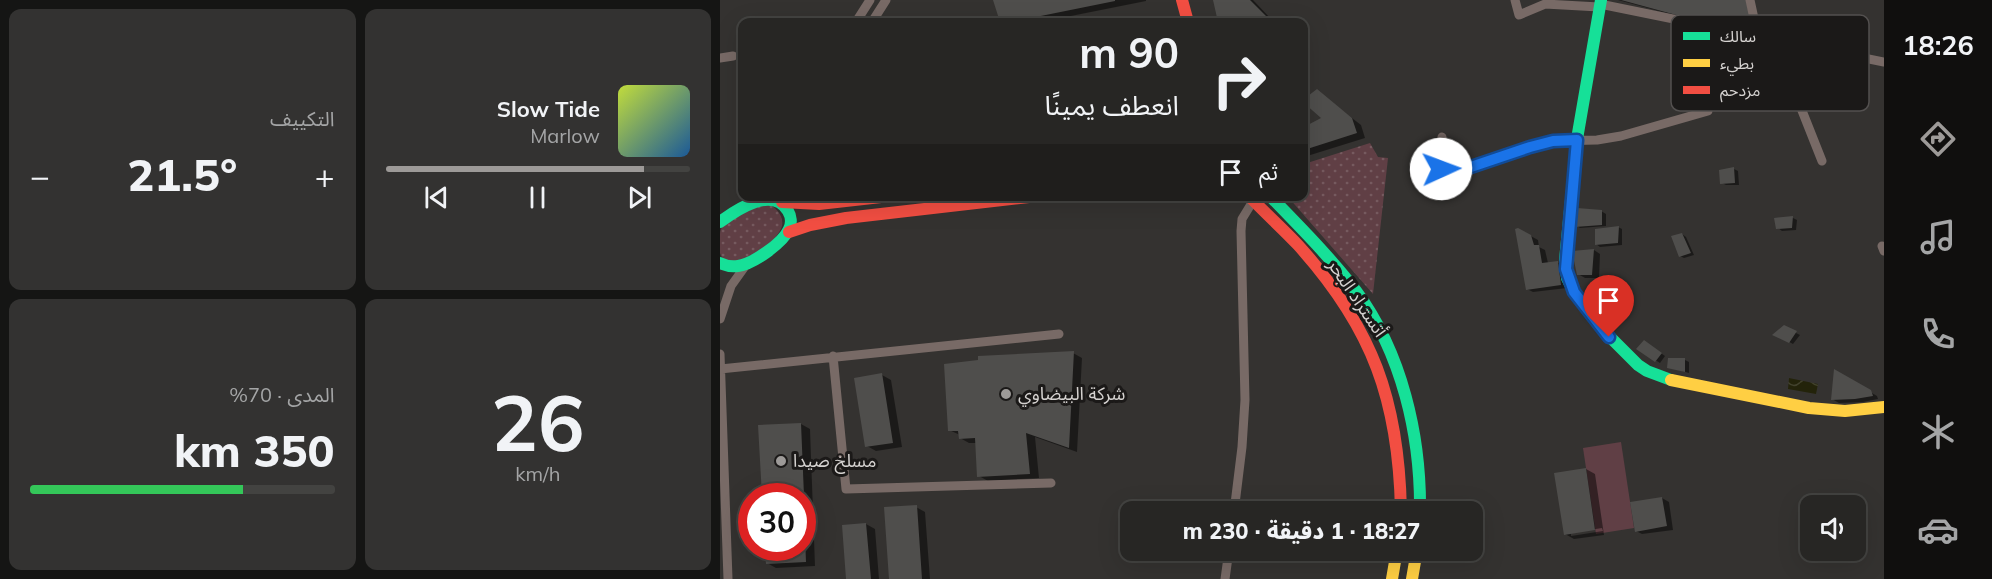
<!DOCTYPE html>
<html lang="ar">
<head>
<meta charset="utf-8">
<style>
	:root { --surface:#272624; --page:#333231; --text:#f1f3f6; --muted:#a4a5a6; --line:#434341; --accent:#9d9a98 }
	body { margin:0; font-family:Mulish,"Noto Sans Arabic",sans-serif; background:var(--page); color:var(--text); direction:rtl; height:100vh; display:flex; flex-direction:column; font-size:22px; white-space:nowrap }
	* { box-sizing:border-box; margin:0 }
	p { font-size:20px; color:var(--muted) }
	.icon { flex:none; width:33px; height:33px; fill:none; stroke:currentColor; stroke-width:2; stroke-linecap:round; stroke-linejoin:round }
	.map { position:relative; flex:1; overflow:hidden; direction:ltr }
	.side { display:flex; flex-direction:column; gap:9px; padding:9px; background:#151514; width:720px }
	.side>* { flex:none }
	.top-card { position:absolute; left:18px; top:18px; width:570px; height:183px; border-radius:12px; box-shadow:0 6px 24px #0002,0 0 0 2px var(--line); direction:rtl; background:#272624; color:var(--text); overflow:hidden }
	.controls { position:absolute; left:1080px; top:495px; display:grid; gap:12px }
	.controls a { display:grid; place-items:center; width:66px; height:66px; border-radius:12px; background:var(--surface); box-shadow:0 6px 24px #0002,0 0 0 2px var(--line); font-size:30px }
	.speed { position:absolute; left:18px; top:483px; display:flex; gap:12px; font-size:30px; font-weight:700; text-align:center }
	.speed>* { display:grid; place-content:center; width:78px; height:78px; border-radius:50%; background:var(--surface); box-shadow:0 6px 24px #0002,0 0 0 2px var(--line); line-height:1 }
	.speed .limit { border:9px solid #d22; background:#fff; color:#111 }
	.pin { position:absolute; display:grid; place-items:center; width:51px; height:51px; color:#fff; margin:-62px -26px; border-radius:50% 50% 50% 0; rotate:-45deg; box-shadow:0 0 6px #0007 }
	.pin .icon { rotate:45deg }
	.me { position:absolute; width:66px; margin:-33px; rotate:88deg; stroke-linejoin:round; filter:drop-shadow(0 0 4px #0008) }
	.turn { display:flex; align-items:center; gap:21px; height:126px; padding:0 30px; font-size:27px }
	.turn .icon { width:78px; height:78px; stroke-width:2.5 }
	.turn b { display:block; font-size:42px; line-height:51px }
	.then { display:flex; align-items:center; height:57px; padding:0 30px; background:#0003; gap:12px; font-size:22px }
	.big { font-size:45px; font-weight:800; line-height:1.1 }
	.side .widget { flex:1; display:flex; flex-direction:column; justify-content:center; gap:9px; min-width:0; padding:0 21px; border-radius:12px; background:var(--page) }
	.side .dial { align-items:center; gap:0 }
	.dial b { font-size:78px; line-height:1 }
	.song { display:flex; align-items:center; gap:18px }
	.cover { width:72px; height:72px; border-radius:9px; background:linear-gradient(135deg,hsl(70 70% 55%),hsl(210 70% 35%)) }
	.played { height:6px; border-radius:3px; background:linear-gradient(90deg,var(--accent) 85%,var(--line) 85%) }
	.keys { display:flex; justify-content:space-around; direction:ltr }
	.heat { display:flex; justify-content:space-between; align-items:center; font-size:33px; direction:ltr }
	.charge { height:9px; border-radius:4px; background:linear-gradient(90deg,#34c759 70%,var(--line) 0) }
	.side .tiles { flex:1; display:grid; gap:9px; grid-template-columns:repeat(2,1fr) }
	.trip { position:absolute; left:400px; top:501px; width:363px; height:60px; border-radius:12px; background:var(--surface); box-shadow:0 6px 24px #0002,0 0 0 2px var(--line); font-weight:800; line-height:60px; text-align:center; direction:rtl }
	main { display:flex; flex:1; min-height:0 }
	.menu { display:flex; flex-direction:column; width:108px; justify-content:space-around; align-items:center; background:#100f0e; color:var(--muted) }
	.menu .icon { width:42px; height:42px }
	.menu .on { color:var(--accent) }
	.menu b { font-size:27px; color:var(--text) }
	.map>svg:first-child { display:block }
	.grass { fill:url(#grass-dots) }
	.park { fill:#603f45 }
	.water { fill:url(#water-waves) }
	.shadow { fill:#0007; fill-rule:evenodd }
	.building { fill:#4f4e4c }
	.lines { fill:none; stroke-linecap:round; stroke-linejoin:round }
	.street { stroke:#786a66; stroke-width:9 }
	.fast { stroke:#16e098; stroke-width:12 }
	.slow { stroke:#ffcf43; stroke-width:12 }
	.jam { stroke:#f24e42; stroke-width:12 }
	.route-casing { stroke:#114b97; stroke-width:15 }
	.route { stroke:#1a73e8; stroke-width:10 }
	.poi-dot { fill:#9d9a98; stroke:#1b1918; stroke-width:2 }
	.labels { text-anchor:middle; stroke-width:6; stroke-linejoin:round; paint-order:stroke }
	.street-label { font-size:18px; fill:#d5d2d0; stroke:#1b1918 }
	.poi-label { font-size:18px; fill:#d5d2d0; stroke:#1b1918; text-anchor:start }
	.key { fill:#1b1918; stroke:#53504f; stroke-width:1.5 }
	.key-label { font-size:16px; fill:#d5d2d0 }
</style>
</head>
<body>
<main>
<nav class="menu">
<b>18:26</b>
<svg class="icon on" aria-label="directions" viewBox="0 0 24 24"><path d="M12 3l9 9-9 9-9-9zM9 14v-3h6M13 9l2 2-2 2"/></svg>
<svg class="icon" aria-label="music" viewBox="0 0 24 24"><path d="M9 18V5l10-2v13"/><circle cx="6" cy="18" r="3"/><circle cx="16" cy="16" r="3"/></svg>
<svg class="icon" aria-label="phone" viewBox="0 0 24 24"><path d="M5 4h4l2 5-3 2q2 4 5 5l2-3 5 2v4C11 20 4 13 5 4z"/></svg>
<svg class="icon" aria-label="climate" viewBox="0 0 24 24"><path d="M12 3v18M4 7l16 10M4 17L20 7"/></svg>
<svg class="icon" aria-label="car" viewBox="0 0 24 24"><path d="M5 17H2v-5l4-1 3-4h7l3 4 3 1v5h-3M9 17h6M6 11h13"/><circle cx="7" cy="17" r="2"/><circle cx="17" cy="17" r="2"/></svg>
</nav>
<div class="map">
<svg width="1164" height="579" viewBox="0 0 1164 579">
	<defs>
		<pattern id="grass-dots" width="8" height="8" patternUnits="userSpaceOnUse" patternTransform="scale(1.5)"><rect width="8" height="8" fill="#603f45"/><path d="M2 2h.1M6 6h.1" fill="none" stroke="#765a5f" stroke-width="1.8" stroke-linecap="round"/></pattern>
		<pattern id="water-waves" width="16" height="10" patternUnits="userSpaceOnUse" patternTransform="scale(1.5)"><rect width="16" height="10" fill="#23230a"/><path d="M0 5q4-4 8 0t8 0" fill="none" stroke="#42422d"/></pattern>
	</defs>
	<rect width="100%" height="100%" fill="#343230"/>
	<path class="grass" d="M650 143 658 157 668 158 653 294 568 197 584 196V164Z
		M49 203C56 209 64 215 62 226 58 243 8 279 0 253 0 248 0 239 0 234 1 217 35 207 49 203Z"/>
	<path class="park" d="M901 442 914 528 876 534 863 448Z"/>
	<path class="water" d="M1069 378 1098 384 1096 394 1068 389Z"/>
	<path class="shadow" d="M275 0H426V1L321 22H281Z
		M494 0H533L554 22H499Z
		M898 0H1033L969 19Z
		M597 91 641 125 645 138 584 157V129L603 118 584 101Z
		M1014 169 1018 171 1019 185H1006L1002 183Z
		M881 211 886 214V226L860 228 857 226Z
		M1073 218 1077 220 1076 230 1062 231 1058 228 1056 220Z
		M898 227 902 229V245L880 247 876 244Z
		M798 229 818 240 819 247 825 250 828 263 837 262 844 266 847 288 813 292 807 289Z
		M962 234 966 237 974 255 964 258 960 256Z
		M874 250 880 254 879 278H865L858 274 854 252Z
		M1064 327 1080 335 1073 344 1055 334Z
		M928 344 945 356 940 363 918 349Z
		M353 353 362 358 357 452 315 437 319 478 268 481 259 476 256 443H249L240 438V435L229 430Z
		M949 360H965L969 362V373L948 367Z
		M1116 372 1157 396 1158 399 1143 402 1119 403 1112 399Z
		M162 375 171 380 182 447 156 451 147 446Z
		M81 424 90 429 95 566 56 568 47 563 46 548H82V496H44L40 426Z
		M866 469 875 474 884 535 854 539 845 534ZM882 528 883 531 851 536V533Z
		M942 498 949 502 953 530 922 534 916 531Z
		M196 507 205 512 210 579H170Z
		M146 524 155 529 159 579H127Z"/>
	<path class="building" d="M273 0H395V1L291 22H280Z
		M493 0H530L552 22H498Z
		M901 0H1026L1033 31 971 19Z
		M597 89 632 118 637 133 584 150V127L601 118 584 103V99Z
		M1014 167 1015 183 1000 184 999 170Z
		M857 208 882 210V225L855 227Z
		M1073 216 1072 228 1056 229 1054 218Z
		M899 226 898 243 875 245V229Z
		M798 228 811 235 814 245H819L822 263 838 261 841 285 806 290 795 229Z
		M962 233 971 253 959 257 951 236Z
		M874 249 872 275H857L852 251Z
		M1064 325 1077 331 1069 343 1052 335Z
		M924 340 942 353 935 362 916 349Z
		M354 351 349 448 306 433 310 474 257 477 255 438 239 439 238 431H228L224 364 258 360V356Z
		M948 358H965V372L947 368Z
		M1114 369 1151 390 1153 396 1135 399 1111 400Z
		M162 373 173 443 145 447 134 378Z
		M81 423 84 496H42L38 425Z
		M866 468 875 530 844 535 834 473Z
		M942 497 947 526 915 532 910 502Z
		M197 505 202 579H169L164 507Z
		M82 510H84L86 562 46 564 45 548H82Z
		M146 523 151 579H126L122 525Z"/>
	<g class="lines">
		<path class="street" d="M795 0 799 15 825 4 879 7
			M1030 0 1038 37
			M880 4 1164 62
			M136 22 150 0
			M152 22 166 0
			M1054 40 1102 161
			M0 58 13 56
			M722 137 721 169 736 172 809 147 833 141 877 140 901 136 988 111
			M1162 246 1164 251
			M0 319 11 286 26 265
			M0 354 8 579
			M113 356 126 489 331 483
			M0 369 339 334
			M514 512 522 447 525 400 521 231 522 219 533 201
			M505 579 509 550"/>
		<path class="fast" d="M881 0 857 139 845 260 847 278 852 288 882 329 918 365 927 371 951 380
			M550 196C580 227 610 257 636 291 682 353 701 436 700 512
			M0 222C16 210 53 185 68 211 71 216 72 223 69 229 63 243 33 264 18 266 11 267 6 266 0 263"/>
		<path class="slow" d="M508 196 530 197
			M951 380 1089 408 1125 411 1164 407
			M672 579 677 550
			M692 579 697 550"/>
		<path class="jam" d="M462 0 468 22
			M529 196C545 213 562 228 578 245 653 328 679 401 681 512
			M62 202 99 204 170 196
			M69 232 90 225 126 218 318 196"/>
	</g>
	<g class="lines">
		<g class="route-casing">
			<path id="route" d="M721 169 736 172 810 147 833 141 857 140 846 269 854 292 889 337"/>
		</g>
		<use href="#route" class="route"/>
	</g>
	<g class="poi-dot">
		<circle cx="286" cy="394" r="6"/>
		<circle cx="61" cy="461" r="6"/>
	</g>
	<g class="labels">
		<g class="street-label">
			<text transform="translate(637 298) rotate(56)" y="6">أتستراد البحر</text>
		</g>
		<g class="poi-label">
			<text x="298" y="400">شركة البيضاوي</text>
			<text x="73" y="467">مسلخ صيدا</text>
		</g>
	</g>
	<rect x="951" y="15" width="198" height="96" rx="9" class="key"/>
	<rect x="963" y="32" width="27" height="8" fill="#16e098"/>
	<rect x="963" y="59" width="27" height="8" fill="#ffcf43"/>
	<rect x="963" y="86" width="27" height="8" fill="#f24e42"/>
	<g class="key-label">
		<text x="1000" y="42">سالك</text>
		<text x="1000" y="69">بطيء</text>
		<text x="1000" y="96">مزدحم</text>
	</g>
</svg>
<div class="controls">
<a><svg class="icon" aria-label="sound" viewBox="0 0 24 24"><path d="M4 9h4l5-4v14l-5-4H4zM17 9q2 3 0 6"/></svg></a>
</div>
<div class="speed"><div class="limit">30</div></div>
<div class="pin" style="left:889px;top:337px;background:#d93025"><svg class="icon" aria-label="arrive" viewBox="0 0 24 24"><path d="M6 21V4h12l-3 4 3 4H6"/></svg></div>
<svg class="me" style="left:721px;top:169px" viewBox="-20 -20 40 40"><circle r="19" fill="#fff"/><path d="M0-13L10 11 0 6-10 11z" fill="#1a73e8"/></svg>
<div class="trip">18:27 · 1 دقيقة · 230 m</div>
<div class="top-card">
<div class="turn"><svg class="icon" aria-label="right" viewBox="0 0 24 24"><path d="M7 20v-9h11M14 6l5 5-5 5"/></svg><div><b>90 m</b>انعطف يمينًا</div></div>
<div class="then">ثم<svg class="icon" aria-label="arrive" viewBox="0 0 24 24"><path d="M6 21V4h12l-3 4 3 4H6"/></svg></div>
</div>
</div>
<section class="side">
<div class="tiles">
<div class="widget">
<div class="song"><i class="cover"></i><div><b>Slow Tide</b><p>Marlow</p></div></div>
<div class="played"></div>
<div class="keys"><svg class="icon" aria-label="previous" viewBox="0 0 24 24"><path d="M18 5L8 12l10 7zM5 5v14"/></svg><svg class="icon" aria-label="pause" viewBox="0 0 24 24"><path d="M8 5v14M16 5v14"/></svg><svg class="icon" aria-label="next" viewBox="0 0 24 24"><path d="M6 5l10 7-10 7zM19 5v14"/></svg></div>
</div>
<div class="widget"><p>التكييف</p>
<div class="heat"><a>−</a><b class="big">21.5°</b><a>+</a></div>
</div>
<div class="widget dial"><b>26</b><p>km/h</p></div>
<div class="widget"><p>المدى · 70%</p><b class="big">350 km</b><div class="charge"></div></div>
</div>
</section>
</main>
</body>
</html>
